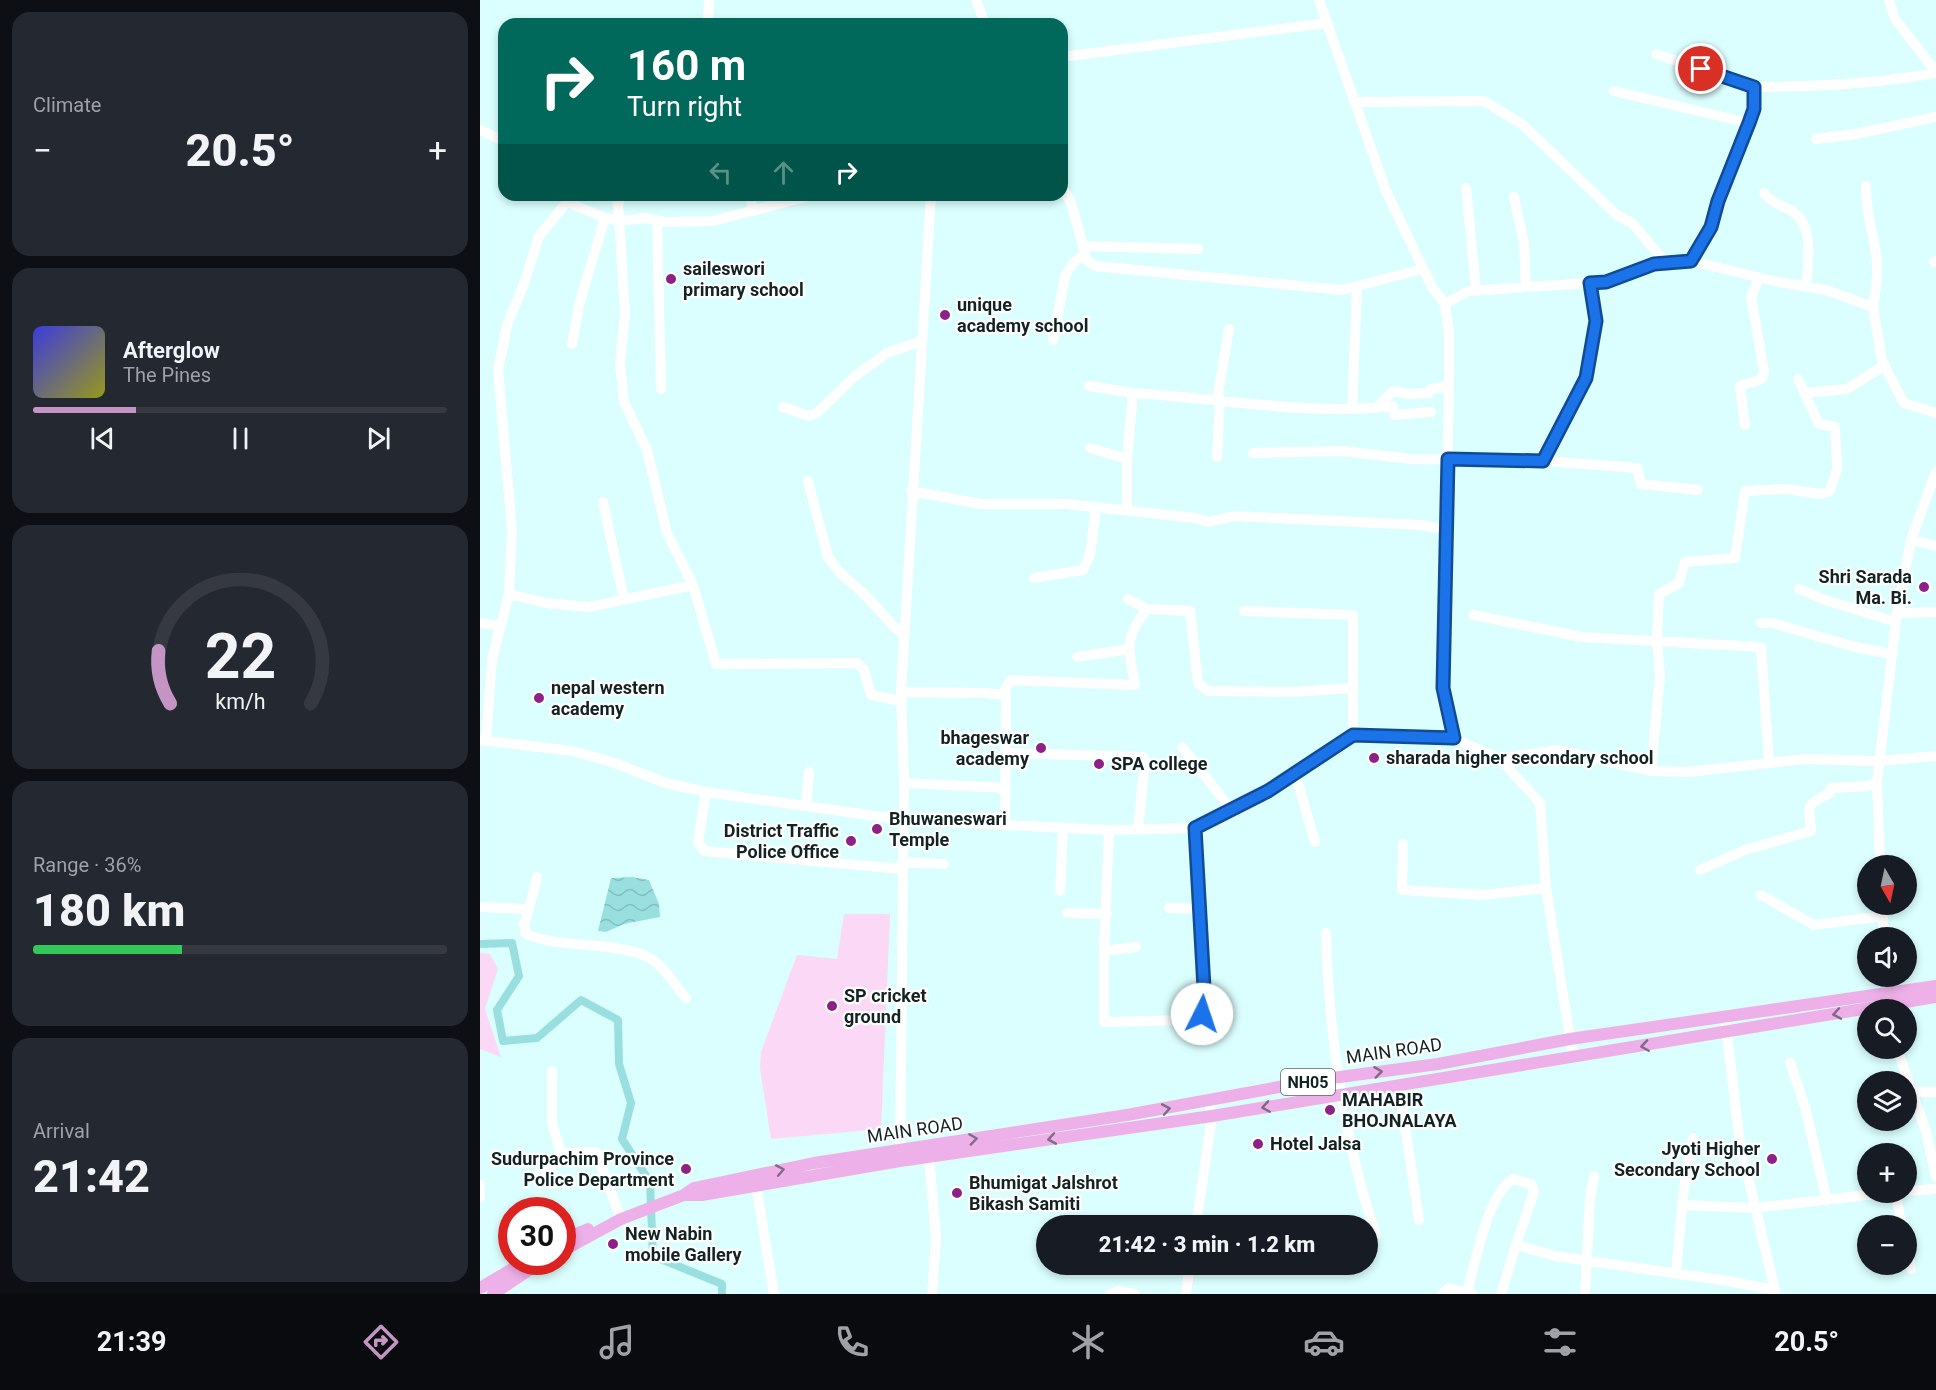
<!DOCTYPE html>
<html lang="en">
<head>
<meta charset="utf-8">
<style>
	:root { --surface:#171b24; --page:#242831; --text:#f1f3f6; --muted:#9ea1a6; --line:#363941; --accent:#c495c4 }
	body { margin:0; font-family:Roboto,sans-serif; background:var(--page); color:var(--text); height:100vh; display:flex; flex-direction:column; font-size:22px; white-space:nowrap }
	* { box-sizing:border-box; margin:0 }
	p { font-size:20px; color:var(--muted) }
	.icon { flex:none; width:33px; height:33px; fill:none; stroke:currentColor; stroke-width:2; stroke-linecap:round; stroke-linejoin:round }
	.map { position:relative; flex:1; overflow:hidden }
	.details { display:flex; flex-direction:column; gap:12px; padding:12px; background:#0d0f14; width:480px }
	.details>* { flex:none }
	.banner { position:absolute; left:18px; top:18px; width:570px; height:183px; border-radius:18px; box-shadow:0 3px 9px #0003; background:#00695c; color:#fff; overflow:hidden }
	.needle { width:39px; rotate:171deg }
	.controls { position:absolute; left:1377px; top:855px; display:grid; gap:12px }
	.controls a { display:grid; place-items:center; width:60px; height:60px; border-radius:50%; background:var(--surface); box-shadow:0 3px 9px #0003; font-size:30px }
	.speed { position:absolute; left:18px; top:1197px; display:flex; gap:12px; font-size:30px; font-weight:700; text-align:center }
	.speed>* { display:grid; place-content:center; width:78px; height:78px; border-radius:50%; background:var(--surface); box-shadow:0 3px 9px #0003; line-height:1 }
	.speed .limit { border:9px solid #d22; background:#fff; color:#111 }
	.pin { position:absolute; display:grid; place-items:center; width:51px; height:51px; color:#fff; margin:-26px; border:3px solid #fff; border-radius:50%; box-shadow:0 2px 6px #0007 }
	.me { position:absolute; width:66px; margin:-33px; rotate:4deg; stroke-linejoin:round; filter:drop-shadow(0 0 4px #0008) }
	.turn { display:flex; align-items:center; gap:21px; height:126px; padding:0 30px; font-size:27px }
	.turn .icon { width:78px; height:78px; stroke-width:2.5 }
	.turn b { display:block; font-size:42px; line-height:51px }
	.lanes { display:flex; align-items:center; height:57px; padding:0 30px; background:#0003; justify-content:center; gap:30px; direction:ltr }
	.lanes .off { opacity:.35 }
	.big { font-size:45px; font-weight:800; line-height:1.1 }
	.details .widget { flex:1; display:flex; flex-direction:column; justify-content:center; gap:9px; min-width:0; padding:0 21px; border-radius:18px; background:var(--page) }
	.details .dial { align-items:center; gap:0 }
	.dial svg { height:156px; overflow:visible; fill:none; stroke:var(--line); stroke-width:7; stroke-linecap:round; text-anchor:middle }
	.dial text { fill:var(--text); stroke:none }
	.song { display:flex; align-items:center; gap:18px }
	.cover { width:72px; height:72px; border-radius:9px; background:linear-gradient(135deg,hsl(240 70% 55%),hsl(60 70% 35%)) }
	.played { height:6px; border-radius:3px; background:linear-gradient(90deg,var(--accent) 25%,var(--line) 25%) }
	.keys { display:flex; justify-content:space-around; direction:ltr }
	.heat { display:flex; justify-content:space-between; align-items:center; font-size:33px; direction:ltr }
	.charge { height:9px; border-radius:4px; background:linear-gradient(90deg,#34c759 36%,var(--line) 0) }
	.trip { position:absolute; left:556px; top:1215px; width:342px; height:60px; border-radius:30px; background:var(--surface); box-shadow:0 3px 9px #0003; font-weight:800; line-height:60px; text-align:center }
	.tabs { display:flex; height:96px; justify-content:space-around; align-items:center; background:#090b0e; color:var(--muted) }
	.tabs .icon { width:42px; height:42px }
	.tabs .selected { color:var(--accent) }
	.tabs b { font-size:27px; color:var(--text) }
	main { display:flex; flex:1; min-height:0 }
	.map>svg:first-child { display:block }
	.grass { fill:#fbd8f6 }
	.water { fill:url(#water-waves) }
	.lines { fill:none; stroke-linecap:round; stroke-linejoin:round }
	.canal { stroke:#9adfdf; stroke-width:8 }
	.minor { stroke:#fff; stroke-width:10 }
	.major { stroke:#eeb0e8; stroke-width:12 }
	.oneway { stroke:#806a86 }
	.route-casing { stroke:#114b97; stroke-width:15 }
	.route { stroke:#1a73e8; stroke-width:10 }
	.poi-dot { fill:#8c2286; stroke:#fff; stroke-width:2 }
	.labels { text-anchor:middle; stroke-width:4.5; stroke-linejoin:round; paint-order:stroke }
	.shield { fill:#fff; stroke:#5a6565; stroke-width:1.5 }
	.shield-label { font-size:16px; font-weight:bold; fill:#132323 }
	.poi-label { font-size:18px; font-weight:bold; fill:#132323; stroke:#fff; text-anchor:start }
	.street-label { font-size:18px; fill:#132323; stroke:#fff }
</style>
</head>
<body>
<main>
<section class="details">
<div class="widget"><p>Climate</p>
<div class="heat"><a>−</a><b class="big">20.5°</b><a>+</a></div>
</div>
<div class="widget">
<div class="song"><i class="cover"></i><div><b>Afterglow</b><p>The Pines</p></div></div>
<div class="played"></div>
<div class="keys"><svg class="icon" aria-label="previous" viewBox="0 0 24 24"><path d="M18 5L8 12l10 7zM5 5v14"/></svg><svg class="icon" aria-label="pause" viewBox="0 0 24 24"><path d="M8 5v14M16 5v14"/></svg><svg class="icon" aria-label="next" viewBox="0 0 24 24"><path d="M6 5l10 7-10 7zM19 5v14"/></svg></div>
</div>
<div class="widget dial"><svg viewBox="0 0 100 80">
<path d="M14 69A42 42 0 1 1 86 69"/>
<path d="M14 69A42 42 0 0 1 8 42" stroke="#c495c4"/>
<text x="50" y="56" font-size="32" font-weight="700">22</text>
<text x="50" y="72" font-size="11">km/h</text>
</svg></div>
<div class="widget"><p>Range · 36%</p><b class="big">180 km</b><div class="charge"></div></div>
<div class="widget"><p>Arrival</p><b class="big">21:42</b></div>
</section>
<div class="map">
<svg width="1456" height="1294" viewBox="0 0 1456 1294">
	<defs>
		<pattern id="water-waves" width="16" height="10" patternUnits="userSpaceOnUse" patternTransform="scale(1.5)"><rect width="16" height="10" fill="#9adfdf"/><path d="M0 5q4-4 8 0t8 0" fill="none" stroke="#84bfbf"/></pattern>
	</defs>
	<rect width="100%" height="100%" fill="#dbfefe"/>
	<path class="grass" d="M364 914H410L401 1129 291 1139 280 1068 281 1052 317 955 357 959Z
		M0 953 10 954 18 969 5 1009 21 1057 0 1049Z"/>
	<path class="water" d="M152 877 169 880 179 904 180 917 144 924 126 932 118 931 131 878Z"/>
	<g class="lines">
		<path class="canal" d="M0 944 32 943 39 976 17 1010 23 1041 57 1038 101 1000 138 1020 139 1064 151 1103 142 1139 170 1182 173 1256 242 1284V1294"/>
		<path class="minor" d="M496 0 505 24
			M839 0 906 191 952 287 965 304 969 333V386L963 688 973 738
			M1409 0 1415 19 1456 72
			M228 24 229 0
			M1176 54 1274 87
			M582 57 847 23
			M1134 91 1269 123
			M874 102 1004 101 1043 125 1137 215 1152 223 1186 263
			M0 130 24 141
			M1336 139 1376 134 1456 117
			M582 185 592 206 607 261 615 266 862 290 943 269
			M1386 186C1385 215 1396 238 1397 265 1398 279 1395 293 1393 307
			M986 188 996 290
			M1284 193C1292 204 1301 204 1312 211 1335 226 1328 263 1326 287
			M83 195 87 202 125 218 141 221 164 218 186 222 233 221 333 195
			M142 195 138 204 145 313 140 363 144 402 167 450 187 533 213 585 236 664 377 663 384 670 391 695 421 701
			M270 195 273 211
			M1034 197 1044 243 1046 287
			M177 221 181 389
			M603 246 718 249
			M1211 261 1231 227 1238 201 1269 123 1274 109V87C1335 87 1396 84 1456 73
			M1454 262 1456 261
			M965 304 988 291 1126 282 1175 264 1211 261 1298 282 1346 290 1393 307 1402 361 1424 403 1456 413
			M573 340 585 276 593 263 605 254
			M92 344 100 301 125 218
			M609 386 653 393
			M1324 393 1367 389 1405 365
			M737 399 749 329
			M303 407 329 416 337 413 374 377 407 353 441 341
			M897 407 913 391 929 394 949 393 951 389 969 386
			M872 409 877 287
			M1265 425 1260 386 1282 379 1284 372 1271 297 1279 278
			M610 448 647 459
			M773 453 863 451 931 459 1063 461 1157 468 1161 484 1218 490
			M737 457 740 399
			M1063 461 1106 378 1116 321 1110 283
			M328 481 348 557C357 572 367 579 381 591 396 605 408 622 424 636
			M431 491 501 504H587L715 518 729 522 754 516 940 525 965 529
			M123 502 144 600
			M647 510V459L653 393C735 398 832 416 913 406L914 415 951 412
			M1431 540 1456 546
			M554 578 603 570 610 555 616 508
			M1319 589 1345 600 1416 622
			M29 594 66 603 109 607 213 585
			M648 599 667 609 710 611 718 683 728 691 812 692 873 688
			M764 611 873 615V735
			M1417 613 1456 612
			M994 615 1102 637 1281 647 1289 763
			M0 623 21 626
			M1281 623H1292L1375 647 1412 654
			M597 657 649 649
			M421 692 504 693 526 695 525 826
			M526 695 525 689 531 680 655 685C649 650 643 638 667 609
			M0 740 93 751 135 763 186 783 226 792 424 820 629 830 715 828 788 791 873 735 973 738 1020 759 1077 750 1171 771 1209 772 1325 759 1398 761 1456 756
			M6 741 12 659 29 594 32 530 18 370 27 325 44 284 59 236 87 202
			M702 747 751 809
			M527 753 663 757 665 761 658 830
			M1020 759 1060 803 1066 888 1093 1057
			M1171 771 1180 675 1177 640 1179 594 1199 583 1205 562 1255 558 1265 491 1306 489 1340 494 1350 491 1357 469 1355 427 1339 424 1318 379
			M815 773 835 842
			M424 783 526 788
			M226 792 218 842 224 851 422 869
			M326 804 329 772
			M629 830 624 951V1022L713 1020 722 1014 724 989 715 828
			M923 844 922 890 1004 895 1066 888
			M422 862 464 864
			M1400 866 1397 782 1417 613 1431 540 1456 472
			M1220 870 1265 850 1331 831C1329 805 1324 805 1349 794L1351 788 1389 786 1397 782
			M580 891 583 828
			M1281 895 1334 925 1403 916
			M1402 904 1404 938
			M0 907 49 909 57 877
			M689 908 719 909
			M49 909 44 924 46 934C83 950 142 940 173 960 185 968 196 987 206 998
			M587 913 627 914
			M846 933C849 1036 863 1138 896 1235
			M624 951 656 947
			M1407 976 1409 1000
			M1245 1018 1260 1144 1296 1294
			M1417 1048 1432 1092H1456
			M1310 1062 1325 1107 1347 1201
			M72 1071V1123L81 1153 116 1152 141 1219
			M919 1085 939 1220
			M1432 1092 1446 1131 1456 1177
			M420 1157 424 783 421 692 451 195
			M449 1157 456 1238 452 1294
			M48 1179 73 1165 81 1153
			M0 1185V1197
			M276 1185 294 1294
			M1426 1191 1456 1189
			M1415 1192 1422 1226
			M1203 1205 1274 1208 1413 1192
			M716 1226 732 1116 729 1101
			M1426 1244 1431 1269
			M1196 1273 1204 1188 1213 1138
			M987 1292C996 1262 1007 1195 1033 1179L1051 1184 1054 1192 1036 1245 1075 1256 1248 1281 1295 1290
			M630 1294 639 1291 655 1294
			M706 1294 710 1264
			M962 1294 969 1288 992 1294
			M1021 1294 1036 1245
			M1105 1294 1110 1198 1114 1176"/>
		<path class="major" d="M204 1195H222L420 1161 732 1116 1456 997
			M82 1240 108 1229
			M82 1251 141 1219 204 1195 214 1188 334 1163 647 1115 837 1080 958 1064 1090 1039 1456 986
			M0 1288 44 1262
			M13 1294 61 1262"/>
	</g>
	<defs><path id="oneway-chevron" d="M-2-3.5L2.5 0L-2 3.5" fill="none" stroke-width="1.6" stroke-linecap="round" stroke-linejoin="round" transform="scale(1.5)"/></defs>
	<g class="oneway">
		<use href="#oneway-chevron" transform="translate(1357 1014) rotate(170)"/>
		<use href="#oneway-chevron" transform="translate(1165 1046) rotate(171)"/>
		<use href="#oneway-chevron" transform="translate(898 1072) rotate(-7)"/>
		<use href="#oneway-chevron" transform="translate(786 1107) rotate(171)"/>
		<use href="#oneway-chevron" transform="translate(686 1109) rotate(-10)"/>
		<use href="#oneway-chevron" transform="translate(493 1139) rotate(-8)"/>
		<use href="#oneway-chevron" transform="translate(572 1139) rotate(170)"/>
		<use href="#oneway-chevron" transform="translate(300 1170) rotate(-11)"/>
	</g>
	<g class="lines">
		<g class="route-casing">
			<path id="route" d="M722 1014 724 988 715 828 788 791 873 735 974 738 963 688 968 459 1063 461 1106 378 1116 321 1110 283 1126 282 1174 264 1211 261 1231 227 1238 201 1269 123 1274 109V87L1221 69"/>
		</g>
		<use href="#route" class="route"/>
	</g>
	<g class="poi-dot">
		<circle cx="191" cy="279" r="6"/>
		<circle cx="465" cy="315" r="6"/>
		<circle cx="1444" cy="587" r="6"/>
		<circle cx="59" cy="698" r="6"/>
		<circle cx="561" cy="748" r="6"/>
		<circle cx="894" cy="758" r="6"/>
		<circle cx="619" cy="764" r="6"/>
		<circle cx="397" cy="829" r="6"/>
		<circle cx="371" cy="841" r="6"/>
		<circle cx="352" cy="1006" r="6"/>
		<circle cx="850" cy="1110" r="6"/>
		<circle cx="778" cy="1144" r="6"/>
		<circle cx="1292" cy="1159" r="6"/>
		<circle cx="206" cy="1169" r="6"/>
		<circle cx="477" cy="1193" r="6"/>
		<circle cx="133" cy="1244" r="6"/>
	</g>
	<g class="labels">
		<rect class="shield" x="801" y="1069" width="54" height="26" rx="4.5"/>
		<g class="shield-label">
			<text x="828" y="1088">NH05</text>
		</g>
		<g class="poi-label">
			<text x="203" y="275">saileswori<tspan x="203" dy="21">primary school</tspan></text>
			<text x="477" y="311">unique<tspan x="477" dy="21">academy school</tspan></text>
			<text x="1432" y="583" text-anchor="end">Shri Sarada<tspan x="1432" dy="21">Ma. Bi.</tspan></text>
			<text x="71" y="694">nepal western<tspan x="71" dy="21">academy</tspan></text>
			<text x="549" y="744" text-anchor="end">bhageswar<tspan x="549" dy="21">academy</tspan></text>
			<text x="906" y="764">sharada higher secondary school</text>
			<text x="631" y="770">SPA college</text>
			<text x="409" y="825">Bhuwaneswari<tspan x="409" dy="21">Temple</tspan></text>
			<text x="359" y="837" text-anchor="end">District Traffic<tspan x="359" dy="21">Police Office</tspan></text>
			<text x="364" y="1002">SP cricket<tspan x="364" dy="21">ground</tspan></text>
			<text x="862" y="1106">MAHABIR<tspan x="862" dy="21">BHOJNALAYA</tspan></text>
			<text x="790" y="1150">Hotel Jalsa</text>
			<text x="1280" y="1155" text-anchor="end">Jyoti Higher<tspan x="1280" dy="21">Secondary School</tspan></text>
			<text x="194" y="1165" text-anchor="end">Sudurpachim Province<tspan x="194" dy="21">Police Department</tspan></text>
			<text x="489" y="1189">Bhumigat Jalshrot<tspan x="489" dy="21">Bikash Samiti</tspan></text>
			<text x="145" y="1240">New Nabin<tspan x="145" dy="21">mobile Gallery</tspan></text>
		</g>
		<g class="street-label">
			<text transform="translate(914 1051) rotate(-8)" y="6">MAIN ROAD</text>
			<text transform="translate(435 1130) rotate(-8)" y="6">MAIN ROAD</text>
		</g>
	</g>
</svg>
<div class="controls">
<a><svg class="needle" viewBox="-14 -14 28 28"><path d="M0-13l5 13h-10z" fill="#e53935"/><path d="M0 13l5-13h-10z" fill="#9ea1a6"/></svg></a>
<a><svg class="icon" aria-label="sound" viewBox="0 0 24 24"><path d="M4 9h4l5-4v14l-5-4H4zM17 9q2 3 0 6"/></svg></a>
<a><svg class="icon" aria-label="search" viewBox="0 0 24 24"><circle cx="10" cy="10" r="6"/><path d="M15 15l6 6"/></svg></a>
<a><svg class="icon" aria-label="layers" viewBox="0 0 24 24"><path d="M12 4l9 5-9 5-9-5zM3 14l9 5 9-5"/></svg></a>
<a>+</a>
<a>−</a>
</div>
<div class="speed"><div class="limit">30</div></div>
<div class="pin" style="left:1221px;top:69px;background:#d93025"><svg class="icon" aria-label="arrive" viewBox="0 0 24 24"><path d="M6 21V4h12l-3 4 3 4H6"/></svg></div>
<svg class="me" style="left:722px;top:1014px" viewBox="-20 -20 40 40"><circle r="19" fill="#fff"/><path d="M0-13L10 11 0 6-10 11z" fill="#1a73e8"/></svg>
<div class="trip">21:42 · 3 min · 1.2 km</div>
<div class="banner">
<div class="turn"><svg class="icon" aria-label="right" viewBox="0 0 24 24"><path d="M7 20v-9h11M14 6l5 5-5 5"/></svg><div><b>160 m</b>Turn right</div></div>
<div class="lanes"><svg class="icon off" aria-label="left" viewBox="0 0 24 24"><path d="M17 20v-9H6M10 6l-5 5 5 5"/></svg><svg class="icon off" aria-label="ahead" viewBox="0 0 24 24"><path d="M12 20V5M6 11l6-6 6 6"/></svg><svg class="icon" aria-label="right" viewBox="0 0 24 24"><path d="M7 20v-9h11M14 6l5 5-5 5"/></svg></div>
</div>
</div>
</main>
<nav class="tabs">
<b>21:39</b>
<svg class="icon selected" aria-label="directions" viewBox="0 0 24 24"><path d="M12 3l9 9-9 9-9-9zM9 14v-3h6M13 9l2 2-2 2"/></svg>
<svg class="icon" aria-label="music" viewBox="0 0 24 24"><path d="M9 18V5l10-2v13"/><circle cx="6" cy="18" r="3"/><circle cx="16" cy="16" r="3"/></svg>
<svg class="icon" aria-label="phone" viewBox="0 0 24 24"><path d="M5 4h4l2 5-3 2q2 4 5 5l2-3 5 2v4C11 20 4 13 5 4z"/></svg>
<svg class="icon" aria-label="climate" viewBox="0 0 24 24"><path d="M12 3v18M4 7l16 10M4 17L20 7"/></svg>
<svg class="icon" aria-label="car" viewBox="0 0 24 24"><path d="M5 17H2v-5l4-1 3-4h7l3 4 3 1v5h-3M9 17h6M6 11h13"/><circle cx="7" cy="17" r="2"/><circle cx="17" cy="17" r="2"/></svg>
<svg class="icon" aria-label="filters" viewBox="0 0 24 24"><path d="M4 7h16M4 17h16"/><circle cx="9" cy="7" r="2"/><circle cx="15" cy="17" r="2"/></svg>
<b>20.5°</b>
</nav>
</body>
</html>
